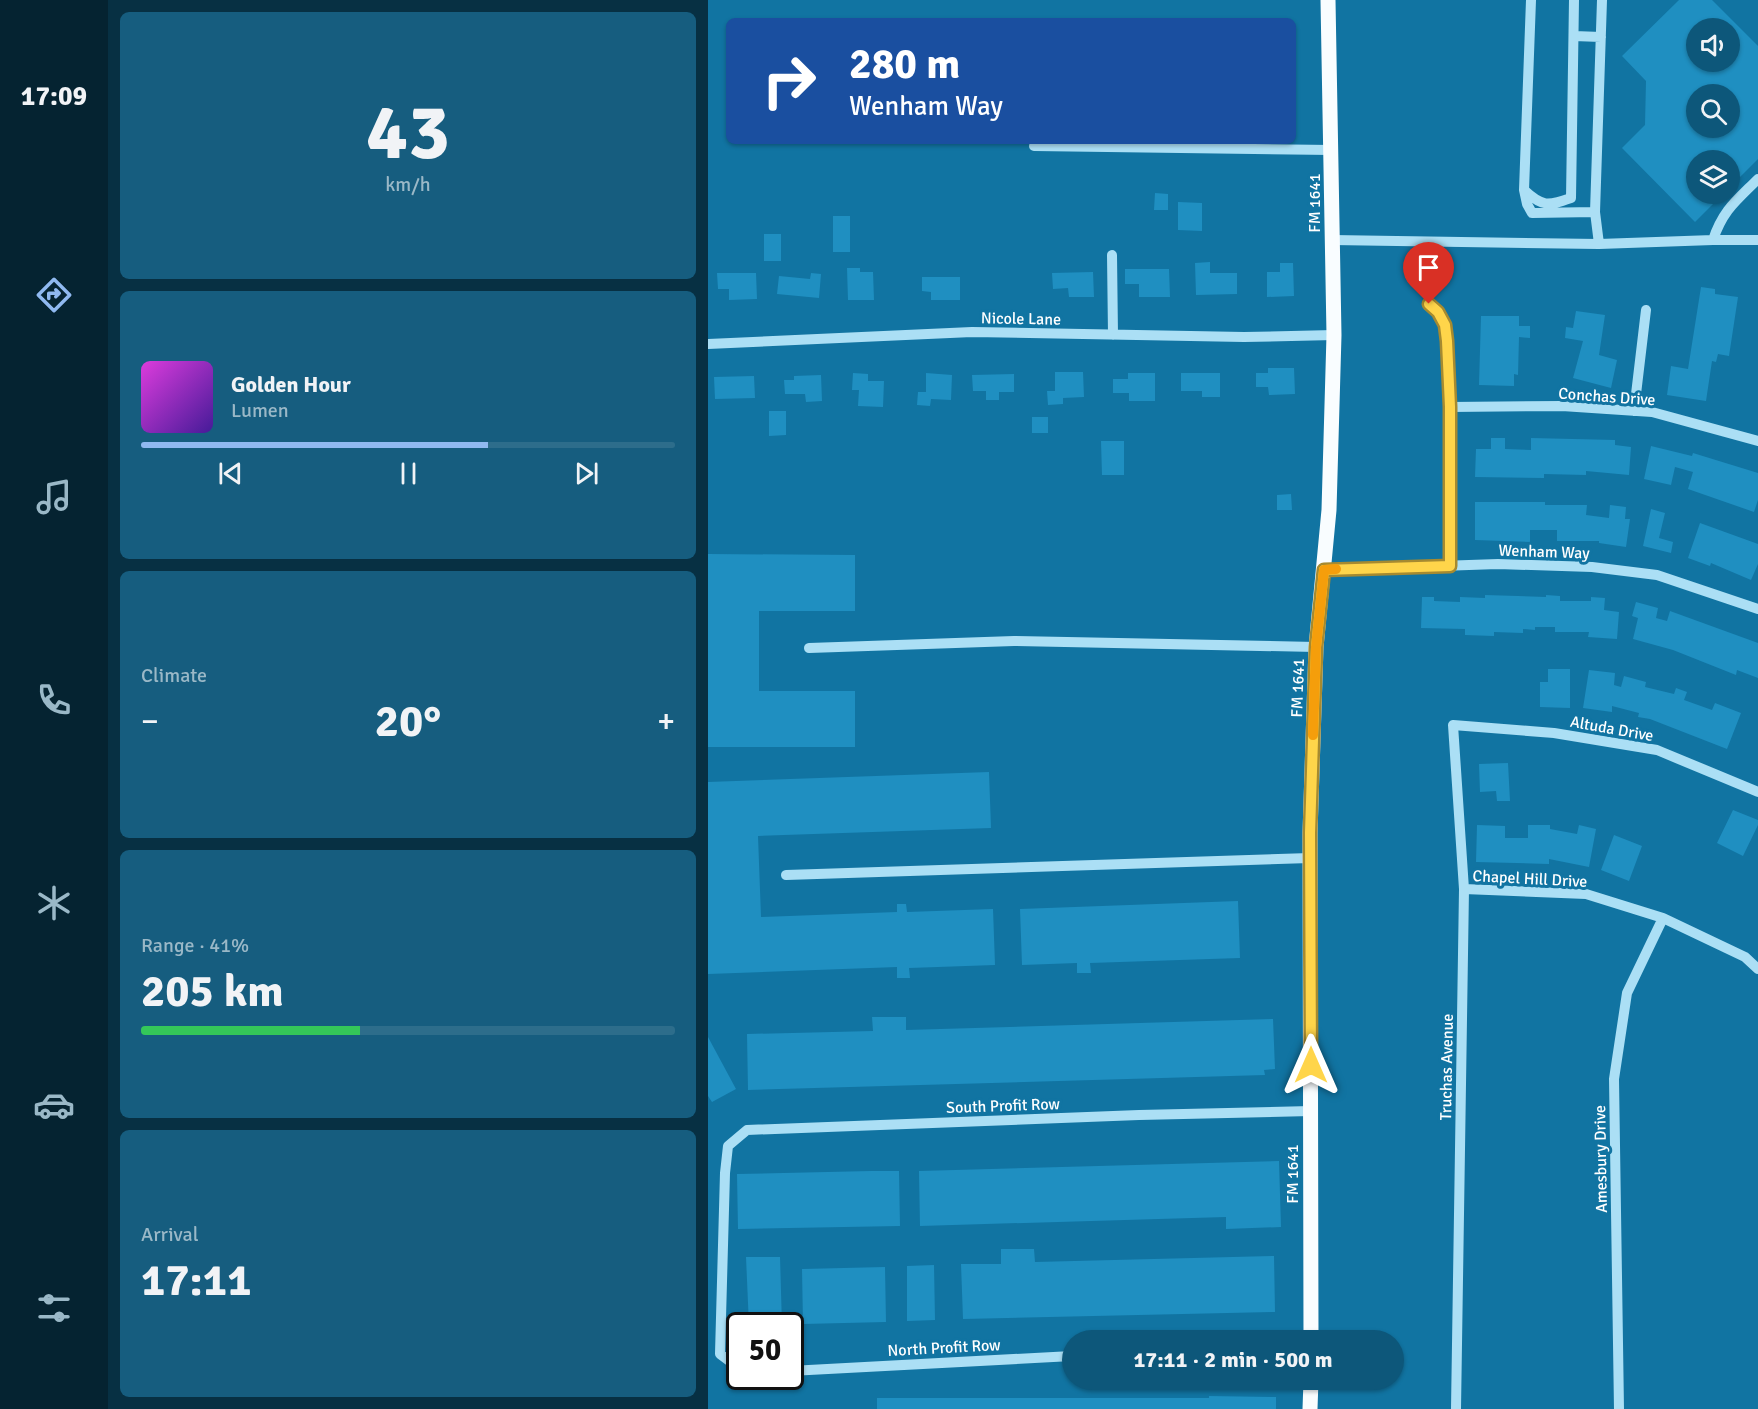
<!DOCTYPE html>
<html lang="en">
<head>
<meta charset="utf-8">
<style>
	:root { --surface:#0d577a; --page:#165d7f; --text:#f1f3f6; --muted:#9ab8c7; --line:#2d6d8b; --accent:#90b9f0 }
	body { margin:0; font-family:Signika,sans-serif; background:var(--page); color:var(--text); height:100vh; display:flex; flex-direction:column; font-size:22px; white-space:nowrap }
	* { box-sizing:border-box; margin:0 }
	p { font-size:20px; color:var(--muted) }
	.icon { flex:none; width:33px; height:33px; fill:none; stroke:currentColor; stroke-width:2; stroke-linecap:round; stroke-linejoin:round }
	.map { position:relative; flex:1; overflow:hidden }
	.drawer { display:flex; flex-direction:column; gap:12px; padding:12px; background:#073043; width:600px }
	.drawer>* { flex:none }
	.hud { position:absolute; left:18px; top:18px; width:570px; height:126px; border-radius:9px; box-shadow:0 2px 4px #0004; background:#1a4fa0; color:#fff; overflow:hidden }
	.fabs { position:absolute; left:978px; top:18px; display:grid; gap:12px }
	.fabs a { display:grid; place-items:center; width:54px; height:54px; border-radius:50%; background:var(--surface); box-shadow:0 2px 4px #0004; font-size:30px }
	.speed { position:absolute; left:18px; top:1312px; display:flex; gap:12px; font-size:30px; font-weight:700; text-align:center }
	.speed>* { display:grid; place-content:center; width:78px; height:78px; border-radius:50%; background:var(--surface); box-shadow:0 2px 4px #0004; line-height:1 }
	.speed .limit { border:3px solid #111; border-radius:9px; background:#fff; color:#111 }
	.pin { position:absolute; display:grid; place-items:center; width:51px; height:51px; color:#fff; margin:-62px -26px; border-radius:50% 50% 50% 0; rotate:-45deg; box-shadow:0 0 6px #0007 }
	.pin .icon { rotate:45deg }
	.me { position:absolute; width:66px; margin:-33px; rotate:0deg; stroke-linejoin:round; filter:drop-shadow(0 0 4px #0008) }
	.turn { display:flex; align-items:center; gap:21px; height:126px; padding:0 24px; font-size:27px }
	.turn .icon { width:78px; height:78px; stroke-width:2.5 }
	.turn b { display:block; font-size:42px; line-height:51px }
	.big { font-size:45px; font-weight:700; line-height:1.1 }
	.drawer .tile { flex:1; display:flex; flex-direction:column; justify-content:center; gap:9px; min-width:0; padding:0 21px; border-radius:9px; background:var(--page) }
	.drawer .dial { align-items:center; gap:0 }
	.dial b { font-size:78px; line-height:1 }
	.song { display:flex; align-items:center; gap:18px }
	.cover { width:72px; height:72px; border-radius:9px; background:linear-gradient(135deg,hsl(300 70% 55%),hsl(260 70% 35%)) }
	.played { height:6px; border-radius:3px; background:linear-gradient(90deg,var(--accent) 65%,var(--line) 65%) }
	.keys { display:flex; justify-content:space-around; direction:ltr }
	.heat { display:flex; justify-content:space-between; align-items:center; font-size:33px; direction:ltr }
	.charge { height:9px; border-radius:4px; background:linear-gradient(90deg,#34c759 41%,var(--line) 0) }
	.trip { position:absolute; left:354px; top:1330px; width:342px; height:60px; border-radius:30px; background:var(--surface); box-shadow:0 2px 4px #0004; font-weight:700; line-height:60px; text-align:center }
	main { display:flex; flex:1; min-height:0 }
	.tab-bar { display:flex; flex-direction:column; width:108px; justify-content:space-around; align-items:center; background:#052331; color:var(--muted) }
	.tab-bar .icon { width:42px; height:42px }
	.tab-bar .on { color:var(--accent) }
	.tab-bar b { font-size:27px; color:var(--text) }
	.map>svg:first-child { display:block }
	.building { fill:#1f8fc1; fill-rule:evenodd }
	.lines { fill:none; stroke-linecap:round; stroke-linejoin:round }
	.minor { stroke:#abdff5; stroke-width:10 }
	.major { stroke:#f9fdff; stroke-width:15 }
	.route-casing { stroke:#a68a30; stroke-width:15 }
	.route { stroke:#ffd54a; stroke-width:10 }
	.slow { stroke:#f59e0b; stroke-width:10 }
	.labels { text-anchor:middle; stroke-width:6; stroke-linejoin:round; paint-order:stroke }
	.street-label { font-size:16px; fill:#fff; stroke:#1174a2 }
</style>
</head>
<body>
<main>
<nav class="tab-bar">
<b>17:09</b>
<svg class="icon on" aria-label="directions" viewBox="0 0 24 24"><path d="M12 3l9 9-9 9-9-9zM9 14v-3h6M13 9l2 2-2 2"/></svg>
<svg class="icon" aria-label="music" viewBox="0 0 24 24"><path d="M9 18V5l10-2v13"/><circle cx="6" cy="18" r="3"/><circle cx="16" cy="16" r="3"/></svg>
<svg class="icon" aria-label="phone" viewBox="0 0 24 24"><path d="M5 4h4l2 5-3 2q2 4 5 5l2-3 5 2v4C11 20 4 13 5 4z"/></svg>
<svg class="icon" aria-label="climate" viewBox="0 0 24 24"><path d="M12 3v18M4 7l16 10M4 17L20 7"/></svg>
<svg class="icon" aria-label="car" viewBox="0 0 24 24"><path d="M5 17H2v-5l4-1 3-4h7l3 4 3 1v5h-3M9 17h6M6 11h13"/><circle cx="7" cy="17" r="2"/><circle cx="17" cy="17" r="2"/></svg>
<svg class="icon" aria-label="filters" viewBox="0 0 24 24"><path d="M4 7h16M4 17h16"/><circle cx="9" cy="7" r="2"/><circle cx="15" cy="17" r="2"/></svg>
</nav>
<section class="drawer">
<div class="tile dial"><b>43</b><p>km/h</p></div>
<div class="tile">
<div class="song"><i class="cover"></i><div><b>Golden Hour</b><p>Lumen</p></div></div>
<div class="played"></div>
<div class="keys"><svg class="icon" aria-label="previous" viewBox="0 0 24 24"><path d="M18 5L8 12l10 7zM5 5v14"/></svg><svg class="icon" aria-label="pause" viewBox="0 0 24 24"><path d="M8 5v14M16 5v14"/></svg><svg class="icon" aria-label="next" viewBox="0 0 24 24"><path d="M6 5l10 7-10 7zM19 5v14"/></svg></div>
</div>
<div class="tile"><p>Climate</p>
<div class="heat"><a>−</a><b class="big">20°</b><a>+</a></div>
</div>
<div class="tile"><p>Range · 41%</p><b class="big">205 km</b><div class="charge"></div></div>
<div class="tile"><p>Arrival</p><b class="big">17:11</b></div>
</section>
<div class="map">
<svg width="1050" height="1409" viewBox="0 0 1050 1409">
	<rect width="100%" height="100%" fill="#1174a2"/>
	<path class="building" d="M971 0H1004L1050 46V159L1022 187V160H988V194H1015L987 222 914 148 937 125 938 81 914 56ZM988 28H1022V62H988ZM988 94H1022V128H988Z
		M447 193 460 194V210H446Z
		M470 202 494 203V231L470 230Z
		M125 216H142V252H125Z
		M56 234H73V261H56Z
		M502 262V273H529V294L488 295 487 263Z
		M572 263H585L586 296 559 297V272H572Z
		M139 268H152V272H165L166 300H140Z
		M417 269H461L462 297H431V284H417Z
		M385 272 386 297H361L360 288 345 289 344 273Z
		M9 273H48L49 299 21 300V289H10Z
		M103 273 113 274 111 298 69 294 71 276 102 279Z
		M214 277H252V300H223V292L214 291Z
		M993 287 1007 289V294L1030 297 1021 356 1010 354 1008 362 1004 361 998 401 959 395 963 366 980 369Z
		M868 311 897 315 891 355 909 360 903 388 865 378 875 341 857 338 858 327 865 328Z
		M773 316H811V326H822V338L811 337 810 375 806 374V386L771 385Z
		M560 368H586L587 394 561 395 560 387H548V373H560Z
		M347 372H375L376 397 355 398V404L340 405 339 391H347Z
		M145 373 160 374V381H176L175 407 150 406 151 390H144Z
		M218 373 244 375 243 400 223 399 222 406 209 405 210 392H218Z
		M420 373H447V401H421V393H405V379H420Z
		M473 373H512V397H494V391H473Z
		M306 374V392H291V400H278V391H265L264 375Z
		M113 375 114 401 98 402 97 394H77L76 380H86V376Z
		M46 376 47 398 7 399 6 377Z
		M61 411H78V435L61 436Z
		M324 417H340V433H324Z
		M783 438H797V449L823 450V438L907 440V445L923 447 921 475 878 471V475L836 474V478L767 477 768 449H783Z
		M393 441H416V475H394Z
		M943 446 984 456 985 453 1050 473V500L1046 512 980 489 985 472 967 467 963 485 936 479Z
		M583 494 584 510H569V495Z
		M767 502H837V505H879L878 515 901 518 902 505 918 507 917 519H922L918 547 891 543V541H849V530H822V542L767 540Z
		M943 509 957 513 951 538 965 542 963 553 935 546Z
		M992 523 1050 544V564L1043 580 1003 563 1002 566 980 558Z
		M0 554 147 555V611H51V691H147V747H0Z
		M777 595 838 597V595L852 596V601H883V597L897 598 896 610 911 612 909 639 880 637 881 632H847V627H827V630L815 629V633L786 632V636L757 635V629L713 628 714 597H726V601L752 602V597L777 598Z
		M928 602 950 608 948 618 959 621 962 611 1050 643V678L1029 670 1028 675 965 650 925 639 930 618 924 616Z
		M840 669H862V708L832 707V682H840Z
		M881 670 907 673 906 685 913 687 916 676 938 682 937 687 966 694 968 688 979 692 976 700 1004 710 1007 703 1033 713 1019 749 942 719 930 717 931 713 904 706V712L875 708Z
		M800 763 802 801H789L788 791 772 792 771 764Z
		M281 772 283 828 50 836 53 917 189 912V904H198L199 912 285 909 287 965 201 968 202 978H189V967L0 974V782Z
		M1025 810 1050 820V825L1035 856 1009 843Z
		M769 825 797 826V838H820V825H842V829L869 834 871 825 888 829 881 867 841 859V864L768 862Z
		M906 835 934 846 921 881 893 870Z
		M530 901 532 958 382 963 383 973H369V963L314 965 312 909Z
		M164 1017H198V1030L565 1019 567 1069 556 1070 557 1075 40 1090 39 1034 165 1031Z
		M0 1037 28 1089 4 1102 0 1096Z
		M571 1161 573 1227 518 1229V1217L212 1226 211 1171Z
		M163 1171H191L192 1226 30 1229 29 1174Z
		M293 1249H326L327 1262 566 1256 567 1312 255 1319 253 1264H293Z
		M38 1257H72L74 1325 41 1326Z
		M226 1265 227 1320 199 1321V1266Z
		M177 1267 178 1322 95 1324 94 1269Z
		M501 1396 568 1397V1409H169V1398H501Z"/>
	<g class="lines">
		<path class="minor" d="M823 0 816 190 819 204 824 213 887 212
			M866 36 893 37
			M326 146 624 150
			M816 190C834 207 840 206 863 198L866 0
			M624 240 891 244 1005 240H1050
			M1005 240C1015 210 1028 201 1050 179
			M891 244 887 212 894 0
			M404 255 405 335
			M721 304 730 312 737 325 739 341 742 407V566
			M0 344 264 332 536 337 626 335
			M742 407 854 406 944 412 1050 441
			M926 411 938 310
			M616 570 790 564 884 567 949 575 1050 609
			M101 648 306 641 608 647
			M78 875 602 858
			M756 889 878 894 955 918 1037 957 1050 969
			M32 1369 12 1354 17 1173 20 1146 39 1130 431 1115 603 1111
			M82 1371 364 1356
			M748 1409 756 889 745 725 846 733 949 750 1050 792
			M911 1409 906 1079 919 993 955 918"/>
		<path class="major" d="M603 1341 602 833 608 647 621 510 626 335 620 0
			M602 1409 603 1380"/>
	</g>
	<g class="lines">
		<g class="route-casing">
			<path id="route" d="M603 1065 602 833 608 647 616 570 742 566V407L739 341 737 325 730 312 721 304"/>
		</g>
		<use href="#route" class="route"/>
		<path class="slow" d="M605 735 608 647 616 570 628 569"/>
	</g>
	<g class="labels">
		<g class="street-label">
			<text transform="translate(606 203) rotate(-90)" y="6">FM 1641</text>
			<text transform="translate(313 318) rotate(1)" y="6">Nicole Lane</text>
			<text transform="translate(899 396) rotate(4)" y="6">Conchas Drive</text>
			<text transform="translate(836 551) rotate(2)" y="6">Wenham Way</text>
			<text transform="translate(589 688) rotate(-88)" y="6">FM 1641</text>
			<text transform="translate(904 728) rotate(10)" y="6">Altuda Drive</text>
			<text transform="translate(822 878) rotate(3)" y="6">Chapel Hill Drive</text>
			<text transform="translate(738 1067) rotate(-89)" y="6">Truchas Avenue</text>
			<text transform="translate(295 1105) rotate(-2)" y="6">South Profit Row</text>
			<text transform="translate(892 1159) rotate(-91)" y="6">Amesbury Drive</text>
			<text transform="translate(584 1174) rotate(-90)" y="6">FM 1641</text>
			<text transform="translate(236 1347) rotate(-3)" y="6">North Profit Row</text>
		</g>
	</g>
</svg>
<div class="fabs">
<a><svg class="icon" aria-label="sound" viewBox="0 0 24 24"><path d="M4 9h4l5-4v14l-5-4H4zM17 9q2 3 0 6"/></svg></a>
<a><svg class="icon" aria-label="search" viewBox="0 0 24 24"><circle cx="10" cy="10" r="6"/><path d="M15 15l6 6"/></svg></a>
<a><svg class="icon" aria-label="layers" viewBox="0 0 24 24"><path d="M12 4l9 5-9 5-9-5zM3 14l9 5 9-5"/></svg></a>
</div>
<div class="speed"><div class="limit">50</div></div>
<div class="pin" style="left:721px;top:304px;background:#d93025"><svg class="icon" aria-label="arrive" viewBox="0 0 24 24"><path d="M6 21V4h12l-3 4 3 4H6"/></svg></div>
<svg class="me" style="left:603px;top:1065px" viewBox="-20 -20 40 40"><path d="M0-17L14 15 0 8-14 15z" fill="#ffd54a" stroke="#fff" stroke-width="4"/></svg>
<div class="trip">17:11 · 2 min · 500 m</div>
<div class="hud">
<div class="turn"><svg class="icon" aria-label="right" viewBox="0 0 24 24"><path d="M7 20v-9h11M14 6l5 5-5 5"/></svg><div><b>280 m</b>Wenham Way</div></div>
</div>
</div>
</main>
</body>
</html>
